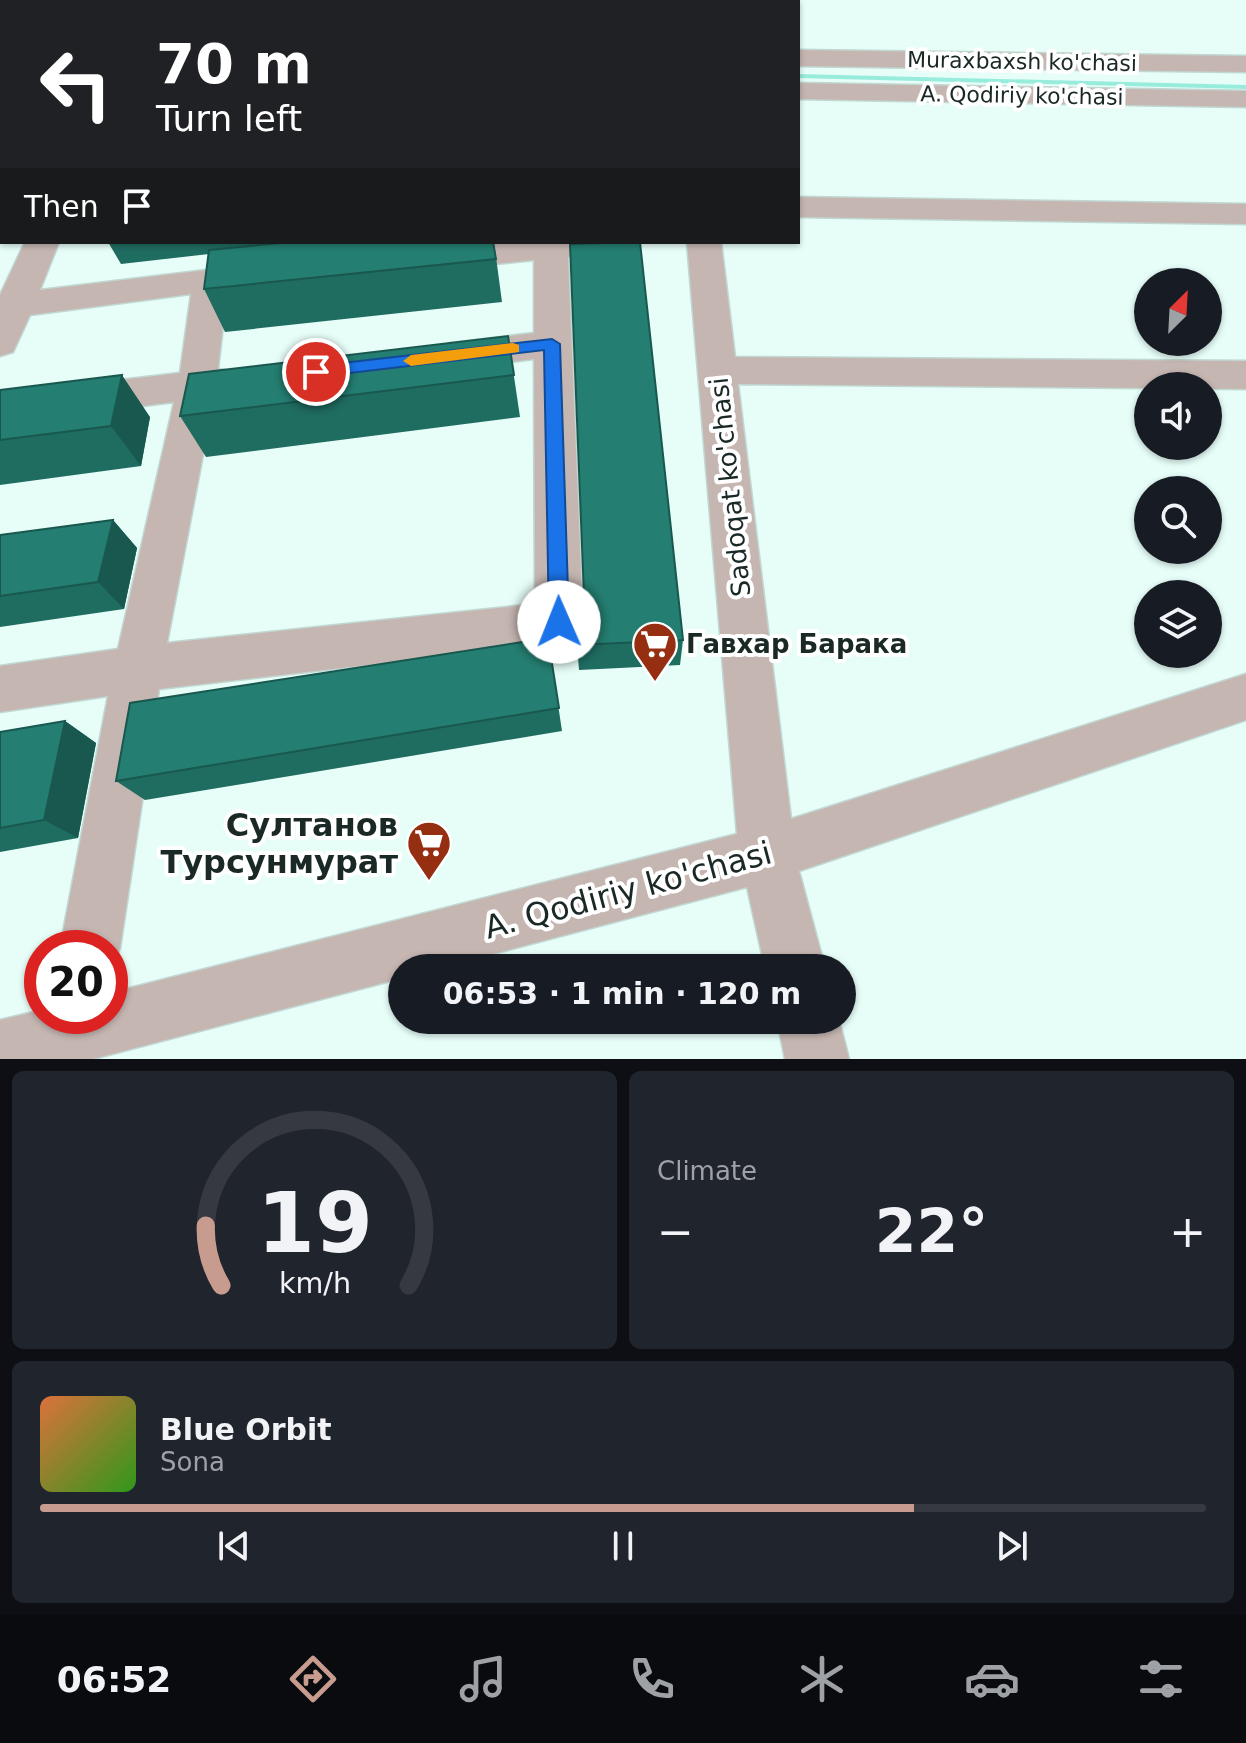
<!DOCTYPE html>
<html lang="en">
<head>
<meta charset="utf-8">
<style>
	:root { --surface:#171b24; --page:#20242c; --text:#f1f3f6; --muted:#9ea1a6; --line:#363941; --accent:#c89b8f }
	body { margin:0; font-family:"DejaVu Sans",sans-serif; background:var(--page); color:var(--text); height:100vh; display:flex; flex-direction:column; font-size:30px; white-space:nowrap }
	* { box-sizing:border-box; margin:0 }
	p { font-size:26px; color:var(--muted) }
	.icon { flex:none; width:44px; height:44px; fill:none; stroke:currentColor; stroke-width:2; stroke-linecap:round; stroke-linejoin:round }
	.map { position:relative; height:1059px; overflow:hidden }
	.panel { display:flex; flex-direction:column; gap:12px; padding:12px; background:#0d0f14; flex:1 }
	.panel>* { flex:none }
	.banner { position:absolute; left:0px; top:0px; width:800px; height:244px; box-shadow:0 2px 6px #0004; background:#202124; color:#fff; overflow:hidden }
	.needle { width:52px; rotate:24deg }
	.buttons { position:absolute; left:1134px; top:268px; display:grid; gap:16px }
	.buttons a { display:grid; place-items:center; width:88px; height:88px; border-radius:50%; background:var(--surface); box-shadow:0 2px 6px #0004; font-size:40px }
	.speed { position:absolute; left:24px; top:930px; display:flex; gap:16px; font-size:40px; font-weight:700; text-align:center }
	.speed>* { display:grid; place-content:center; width:104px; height:104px; border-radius:50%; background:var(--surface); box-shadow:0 2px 6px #0004; line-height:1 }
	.speed .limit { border:12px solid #d22; background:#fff; color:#111 }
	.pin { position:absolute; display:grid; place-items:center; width:68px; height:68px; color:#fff; margin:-34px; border:4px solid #fff; border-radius:50%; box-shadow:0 2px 8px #0007 }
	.me { position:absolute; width:88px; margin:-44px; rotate:359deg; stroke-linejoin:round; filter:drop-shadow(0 0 6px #0008) }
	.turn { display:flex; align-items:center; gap:28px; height:168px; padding:0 24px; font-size:36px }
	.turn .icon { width:104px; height:104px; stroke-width:2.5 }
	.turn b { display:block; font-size:56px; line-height:68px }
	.then { display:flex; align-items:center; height:76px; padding:0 24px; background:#0003; gap:16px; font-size:30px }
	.big { font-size:60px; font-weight:700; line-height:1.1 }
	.panel .card { flex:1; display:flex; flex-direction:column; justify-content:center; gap:12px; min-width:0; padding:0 28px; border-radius:12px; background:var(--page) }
	.panel .dial { align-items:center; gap:0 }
	.dial svg { height:208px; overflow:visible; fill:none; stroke:var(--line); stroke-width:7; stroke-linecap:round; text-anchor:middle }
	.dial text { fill:var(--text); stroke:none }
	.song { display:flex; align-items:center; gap:24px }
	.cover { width:96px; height:96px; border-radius:12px; background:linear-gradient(135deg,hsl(20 70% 55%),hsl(110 70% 35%)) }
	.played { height:8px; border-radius:4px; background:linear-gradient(90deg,var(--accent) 75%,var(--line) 75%) }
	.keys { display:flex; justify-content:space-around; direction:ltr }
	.heat { display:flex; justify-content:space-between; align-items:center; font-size:44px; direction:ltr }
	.panel .tiles { flex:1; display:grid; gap:12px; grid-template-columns:1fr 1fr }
	.card:last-child { grid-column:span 2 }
	.trip { position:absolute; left:388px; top:954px; width:468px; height:80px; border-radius:40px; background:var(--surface); box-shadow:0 2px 6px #0004; font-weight:700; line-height:80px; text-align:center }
	.tab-bar { display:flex; height:128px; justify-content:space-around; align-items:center; background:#090b0e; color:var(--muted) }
	.tab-bar .icon { width:56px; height:56px }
	.tab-bar .current { color:var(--accent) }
	.tab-bar b { font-size:36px; color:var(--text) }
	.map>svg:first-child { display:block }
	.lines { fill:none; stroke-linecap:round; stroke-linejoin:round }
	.stream { fill:#98ecdc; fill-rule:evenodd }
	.minor-casing { stroke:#c1d7d2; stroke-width:3 }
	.minor { fill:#c6b6b2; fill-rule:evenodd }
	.wall { fill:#1f6c61 }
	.shaded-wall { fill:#19584f }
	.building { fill:#247e71; stroke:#19584f; stroke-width:2 }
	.route { fill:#1a73e8; stroke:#114b97; stroke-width:2 }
	.slow { fill:#f59e0b }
	.labels { text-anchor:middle; stroke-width:8; stroke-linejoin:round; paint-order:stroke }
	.far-street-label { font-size:22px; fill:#1a2926; stroke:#fff }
	.street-label { font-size:26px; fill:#1a2926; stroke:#fff }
	.poi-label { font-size:26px; font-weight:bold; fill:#1a2926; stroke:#fff; text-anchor:start }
	.near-poi-label { font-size:32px; font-weight:bold; fill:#1a2926; stroke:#fff; text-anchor:end }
	.near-street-label { font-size:32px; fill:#1a2926; stroke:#fff }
</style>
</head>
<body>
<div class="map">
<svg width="1246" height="1059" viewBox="0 0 1246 1059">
	<rect width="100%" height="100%" fill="#e6fdf8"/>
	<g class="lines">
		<path class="stream" d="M798 74 1246 85V89L798 78Z
			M0 166H2V171H0Z"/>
		<g class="minor-casing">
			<path id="minor" d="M688 0H712V2H688Z
				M798 50 1246 56V72L798 66Z
				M798 83 1246 91V107L798 99Z
				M0 189H2V209H0Z
				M798 197 1246 204V224L798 217Z
				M25 242H59L40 290 240 266 252 269 257 277 252 285 227 290 218 369 238 372 243 382 238 392 214 397 167 643 535 604 534 359 451 369 438 365 432 356 438 347 451 343 534 333V260L436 270 424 267 419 259 424 251C489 234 563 242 630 242L625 249 568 257 583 622 576 637 559 643 159 689 120 948 110 969V948H60L108 696 0 712V666L118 649 174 402 0 424V394L180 373 191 294 30 315 13 352 0 356V295Z
				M687 242H721L735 357 1246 361V389L738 384 791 819 1246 674V720L799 871 825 968H765L747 887 440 968H402V978L93 1059H0V1020L42 1010V1016H110V993L737 834Z
				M777 1020H839L849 1059H785Z"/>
		</g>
		<use href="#minor" class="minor"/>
	</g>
	<path class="wall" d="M108 242H494L502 302 225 332 204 289 209 254 121 264Z
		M508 336 520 417 206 457 180 416Z
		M0 390 150 417 141 466 0 485Z
		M113 520 137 548 124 609 0 627V535Z
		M548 638 562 731 145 800 116 781Z
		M683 640 680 665 579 670 577 645Z
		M65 721 96 743 78 838 0 852V732Z"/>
	<path class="shaded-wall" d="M508 0H567L564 2H505Z
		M122 375 150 417 141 466 111 426Z
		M113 520 137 548 124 609 98 582Z
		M65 721 96 743 78 838 44 820Z"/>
	<path class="building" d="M311 0H350V2H311Z
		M448 0H508L505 2H445Z
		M291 242H493L496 259 204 289 209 250Z
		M640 242 683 640 577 645 576 613 584 596 570 244Z
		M508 336 514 375 180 416 189 374Z
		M122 375 111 426 0 440V390Z
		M113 520 98 582 0 596V535Z
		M548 638 559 708 116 781 130 703Z
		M65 721 44 820 0 828V732Z"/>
	<path class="route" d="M552 339 560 344 569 622 559 631 549 622 544 350 316 377 308 372 316 366Z"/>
	<path class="slow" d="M513 343 519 345V352L411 366 403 361 411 355Z"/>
	<defs>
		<g id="supermarket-pin" transform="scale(2.3)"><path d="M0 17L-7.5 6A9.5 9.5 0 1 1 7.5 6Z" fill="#962f12" stroke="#fff"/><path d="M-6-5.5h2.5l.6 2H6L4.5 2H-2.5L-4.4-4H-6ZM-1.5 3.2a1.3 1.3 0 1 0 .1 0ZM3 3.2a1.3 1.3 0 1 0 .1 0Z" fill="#fff"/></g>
	</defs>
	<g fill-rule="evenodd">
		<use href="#supermarket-pin" x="655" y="644"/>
		<use href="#supermarket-pin" x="429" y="843"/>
	</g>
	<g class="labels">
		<g class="far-street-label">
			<text transform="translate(1022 61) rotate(1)" y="8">Muraxbaxsh ko'chasi</text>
			<text transform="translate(1022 95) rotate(1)" y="8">A. Qodiriy ko'chasi</text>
		</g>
		<g class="street-label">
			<text transform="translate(730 487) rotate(-96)" y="9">Sadoqat ko'chasi</text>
		</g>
		<g class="poi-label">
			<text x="686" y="653">Гавхар Барака</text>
		</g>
		<g class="near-poi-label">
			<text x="398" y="836">Султанов<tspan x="398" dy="37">Турсунмурат</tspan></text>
		</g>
		<g class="near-street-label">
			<text transform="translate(628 890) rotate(-15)" y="11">A. Qodiriy ko'chasi</text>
		</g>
	</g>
</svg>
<div class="buttons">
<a><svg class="needle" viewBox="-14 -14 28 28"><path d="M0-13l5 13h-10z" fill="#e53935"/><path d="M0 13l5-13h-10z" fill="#9ea1a6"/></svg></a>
<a><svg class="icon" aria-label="sound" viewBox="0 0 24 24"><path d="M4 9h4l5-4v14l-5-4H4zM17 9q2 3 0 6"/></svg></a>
<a><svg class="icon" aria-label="search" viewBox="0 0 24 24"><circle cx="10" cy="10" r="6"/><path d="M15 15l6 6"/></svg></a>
<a><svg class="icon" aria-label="layers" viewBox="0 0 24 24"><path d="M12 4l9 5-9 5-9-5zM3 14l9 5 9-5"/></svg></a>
</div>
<div class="speed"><div class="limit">20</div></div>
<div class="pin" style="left:316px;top:372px;background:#d93025"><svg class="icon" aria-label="arrive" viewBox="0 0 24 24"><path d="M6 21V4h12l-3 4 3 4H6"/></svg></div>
<svg class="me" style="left:559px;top:622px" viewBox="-20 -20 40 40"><circle r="19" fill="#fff"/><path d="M0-13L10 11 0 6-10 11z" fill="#1a73e8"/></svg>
<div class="trip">06:53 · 1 min · 120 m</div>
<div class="banner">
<div class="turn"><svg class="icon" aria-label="left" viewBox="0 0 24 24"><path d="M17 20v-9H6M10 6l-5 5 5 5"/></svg><div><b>70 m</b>Turn left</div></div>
<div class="then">Then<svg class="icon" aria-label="arrive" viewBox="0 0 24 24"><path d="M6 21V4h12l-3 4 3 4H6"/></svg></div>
</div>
</div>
<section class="panel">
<div class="tiles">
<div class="card dial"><svg viewBox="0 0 100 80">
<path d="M14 69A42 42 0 1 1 86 69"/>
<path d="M14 69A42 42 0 0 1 8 46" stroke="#c89b8f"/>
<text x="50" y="56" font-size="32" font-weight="700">19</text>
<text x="50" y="72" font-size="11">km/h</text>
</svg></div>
<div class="card"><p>Climate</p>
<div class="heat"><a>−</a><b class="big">22°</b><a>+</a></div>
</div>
<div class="card">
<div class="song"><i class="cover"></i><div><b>Blue Orbit</b><p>Sona</p></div></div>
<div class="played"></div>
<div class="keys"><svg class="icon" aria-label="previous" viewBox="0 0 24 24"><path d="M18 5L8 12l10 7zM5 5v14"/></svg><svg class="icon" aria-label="pause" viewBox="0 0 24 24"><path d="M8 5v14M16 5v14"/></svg><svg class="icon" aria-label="next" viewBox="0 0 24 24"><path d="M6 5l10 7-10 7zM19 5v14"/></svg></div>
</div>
</div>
</section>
<nav class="tab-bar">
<b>06:52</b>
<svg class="icon current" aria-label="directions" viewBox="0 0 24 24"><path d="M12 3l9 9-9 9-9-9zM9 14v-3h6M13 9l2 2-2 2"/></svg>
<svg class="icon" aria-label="music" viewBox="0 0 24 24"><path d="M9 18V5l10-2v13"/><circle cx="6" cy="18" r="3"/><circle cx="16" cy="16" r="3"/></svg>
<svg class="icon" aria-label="phone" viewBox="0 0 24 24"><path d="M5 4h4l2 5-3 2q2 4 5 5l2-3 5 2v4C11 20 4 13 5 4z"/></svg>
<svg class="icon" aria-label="climate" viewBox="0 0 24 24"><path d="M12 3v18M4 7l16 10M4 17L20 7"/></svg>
<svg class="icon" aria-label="car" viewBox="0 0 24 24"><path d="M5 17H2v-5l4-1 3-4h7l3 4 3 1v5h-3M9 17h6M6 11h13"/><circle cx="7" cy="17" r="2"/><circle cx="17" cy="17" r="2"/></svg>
<svg class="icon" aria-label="filters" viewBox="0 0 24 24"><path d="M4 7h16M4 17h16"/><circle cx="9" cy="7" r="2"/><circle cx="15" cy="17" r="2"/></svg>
</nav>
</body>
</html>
